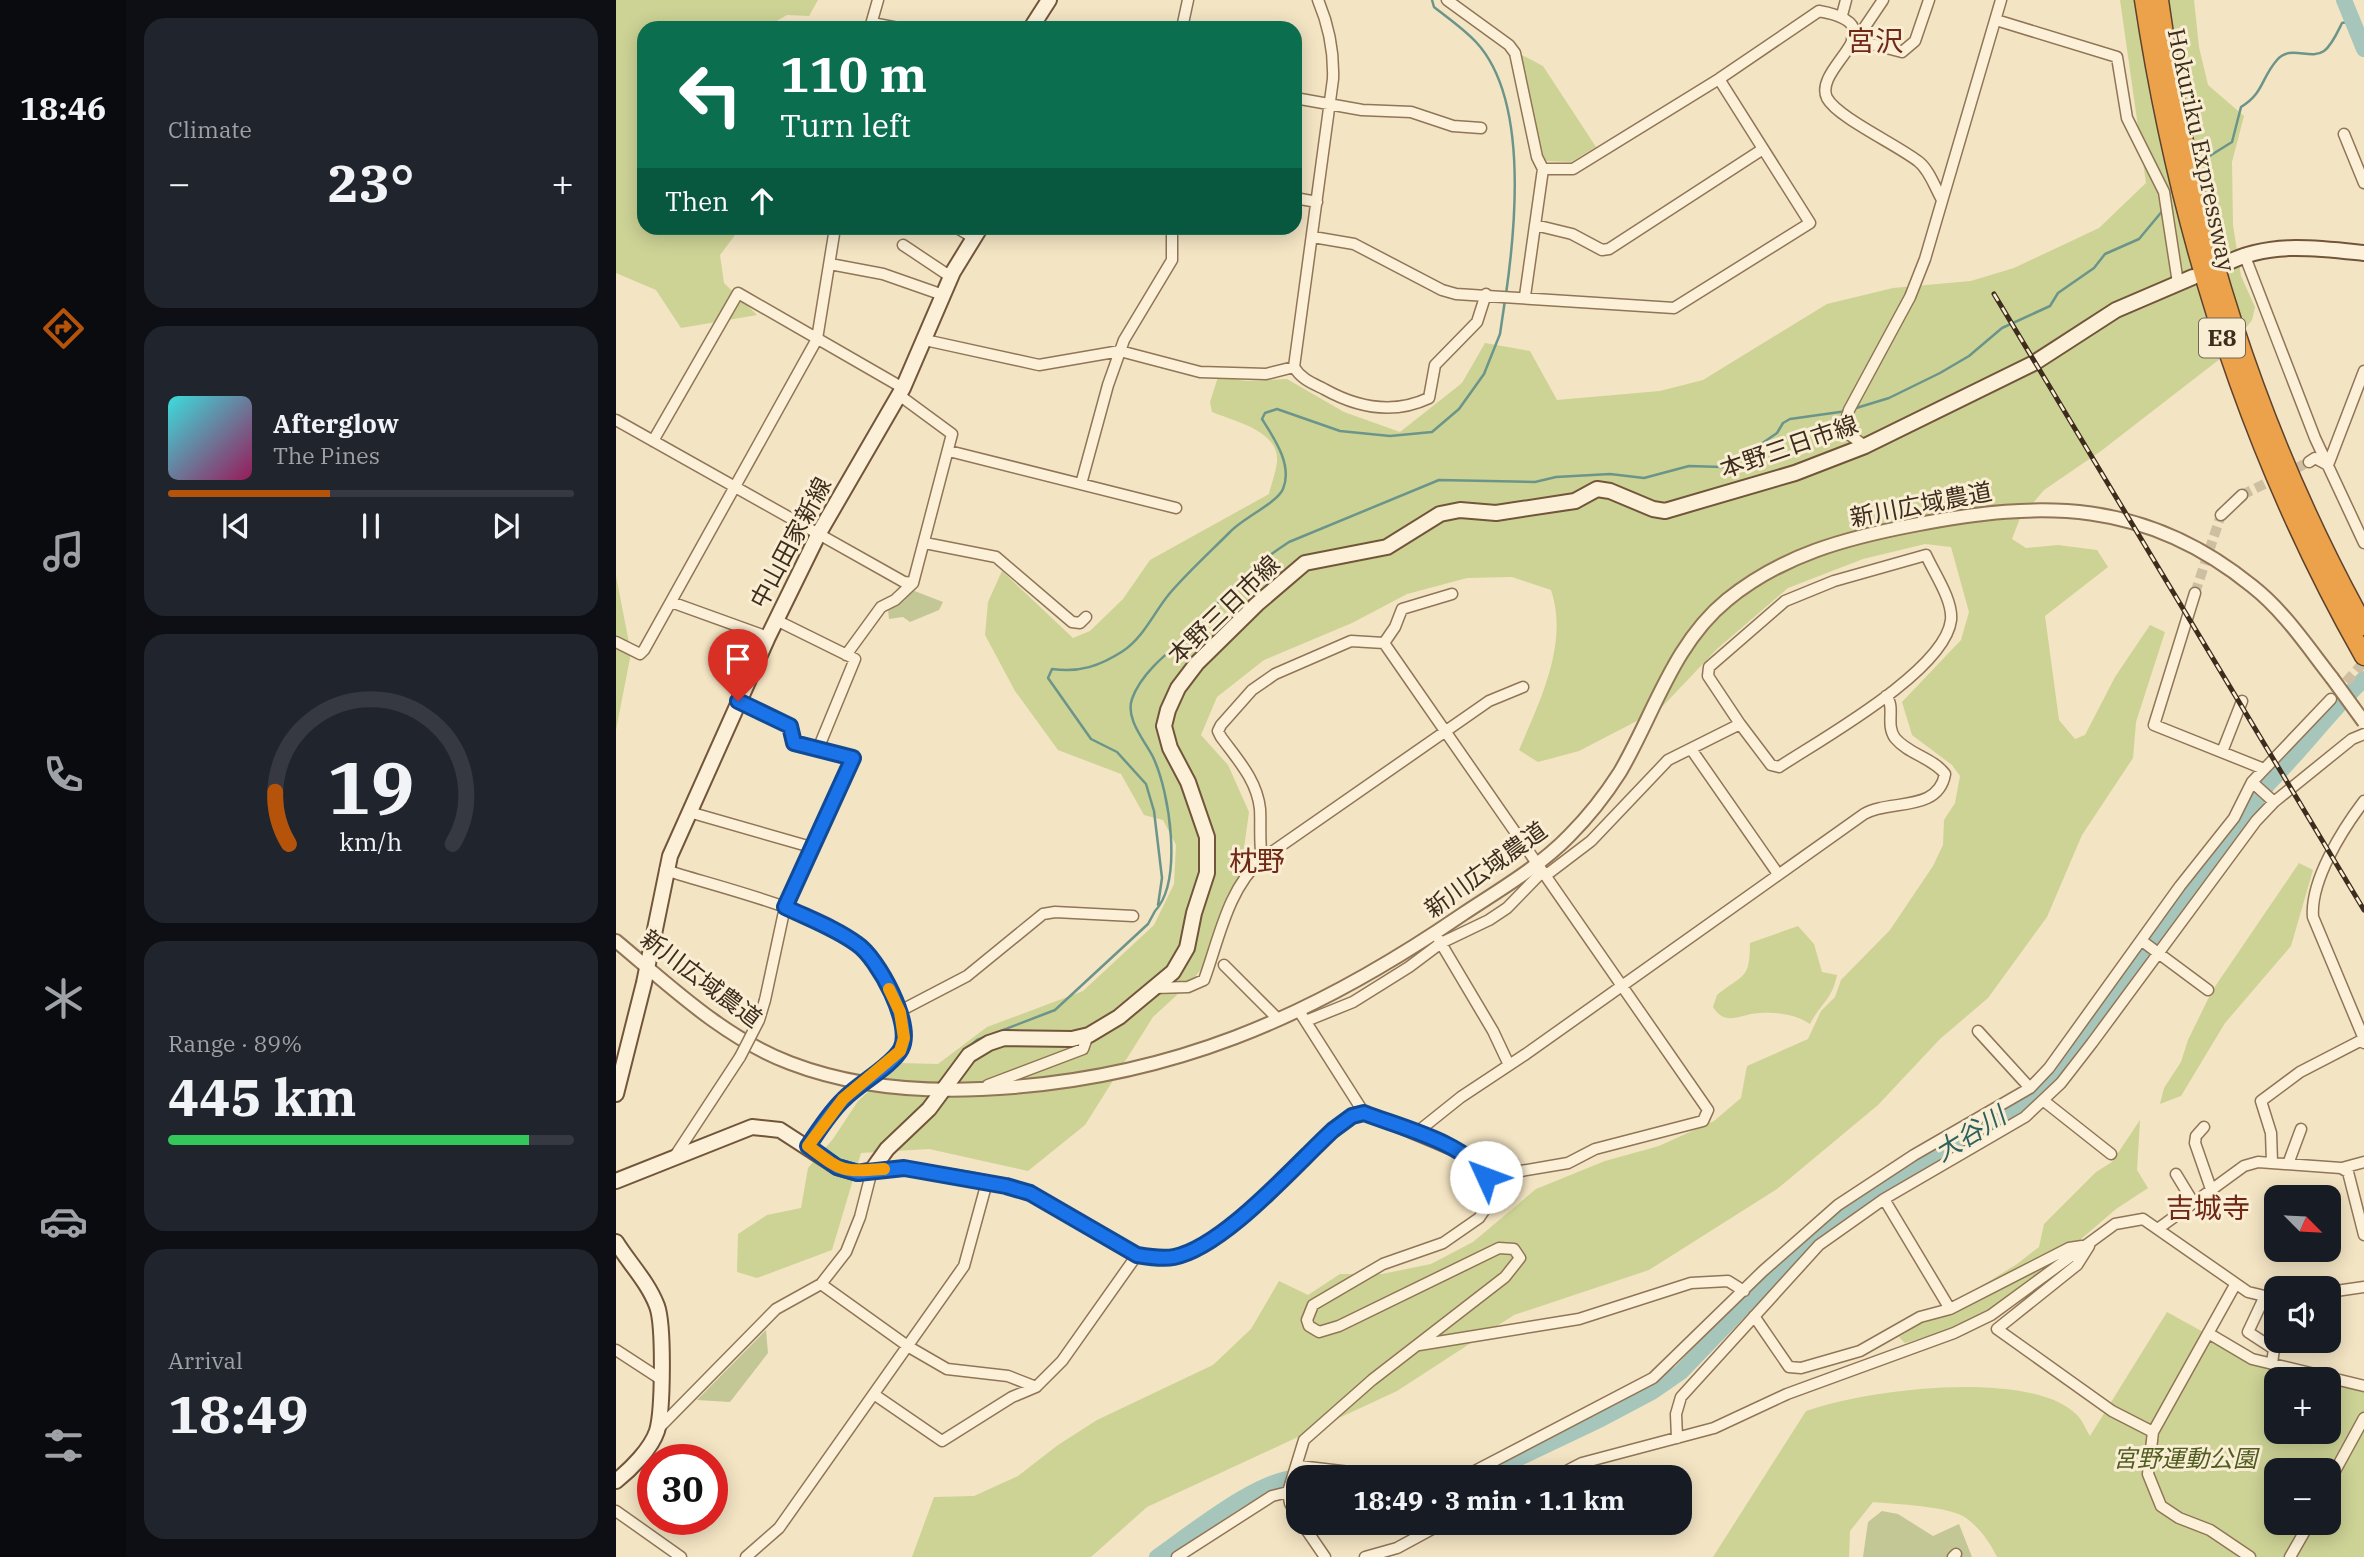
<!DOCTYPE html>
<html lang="en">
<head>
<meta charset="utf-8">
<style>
	:root { --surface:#171b24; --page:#20242c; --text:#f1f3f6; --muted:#9ea1a6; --line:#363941; --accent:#b45309 }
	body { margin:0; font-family:"IBM Plex Serif","Noto Sans JP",serif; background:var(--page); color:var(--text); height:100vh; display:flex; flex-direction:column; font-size:26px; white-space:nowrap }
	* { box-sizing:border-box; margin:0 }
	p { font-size:23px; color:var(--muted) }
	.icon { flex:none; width:38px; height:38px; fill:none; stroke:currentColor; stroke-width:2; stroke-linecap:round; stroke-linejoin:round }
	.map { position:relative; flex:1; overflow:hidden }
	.details { display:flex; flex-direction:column; gap:18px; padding:18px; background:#0d0f14; width:490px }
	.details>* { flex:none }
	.banner { position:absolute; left:21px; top:21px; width:665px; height:214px; border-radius:21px; box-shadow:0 4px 18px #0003; background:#0b6e4f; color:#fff; overflow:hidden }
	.needle { width:46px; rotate:114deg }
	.buttons { position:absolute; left:1648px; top:1185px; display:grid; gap:14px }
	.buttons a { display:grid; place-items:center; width:77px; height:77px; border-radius:14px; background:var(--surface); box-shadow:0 4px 18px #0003; font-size:35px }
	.speed { position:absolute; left:21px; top:1444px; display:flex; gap:14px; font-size:35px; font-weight:700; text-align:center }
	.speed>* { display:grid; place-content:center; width:91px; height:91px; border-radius:50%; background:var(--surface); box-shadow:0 4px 18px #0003; line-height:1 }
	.speed .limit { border:10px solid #d22; background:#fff; color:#111 }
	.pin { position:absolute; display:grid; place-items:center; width:60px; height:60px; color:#fff; margin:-72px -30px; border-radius:50% 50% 50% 0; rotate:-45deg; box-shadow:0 0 7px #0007 }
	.pin .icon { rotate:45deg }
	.me { position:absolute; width:77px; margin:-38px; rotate:313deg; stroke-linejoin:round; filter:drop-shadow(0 0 5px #0008) }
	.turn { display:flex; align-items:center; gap:24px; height:147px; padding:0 28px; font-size:32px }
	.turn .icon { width:91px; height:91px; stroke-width:2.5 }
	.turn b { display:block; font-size:49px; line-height:60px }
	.then { display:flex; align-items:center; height:66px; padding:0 28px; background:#0003; gap:14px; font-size:26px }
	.big { font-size:52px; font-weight:700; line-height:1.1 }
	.details .widget { flex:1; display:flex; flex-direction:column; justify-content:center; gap:10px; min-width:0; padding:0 24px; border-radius:21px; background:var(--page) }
	.details .dial { align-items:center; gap:0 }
	.dial svg { height:182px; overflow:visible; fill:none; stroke:var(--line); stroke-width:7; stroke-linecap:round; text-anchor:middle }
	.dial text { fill:var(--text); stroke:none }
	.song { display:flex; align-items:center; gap:21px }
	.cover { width:84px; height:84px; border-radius:10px; background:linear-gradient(135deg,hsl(180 70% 55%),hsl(330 70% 35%)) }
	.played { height:7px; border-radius:4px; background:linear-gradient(90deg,var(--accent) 40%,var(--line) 40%) }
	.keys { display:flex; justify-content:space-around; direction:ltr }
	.heat { display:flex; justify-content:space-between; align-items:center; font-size:38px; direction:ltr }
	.charge { height:10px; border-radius:5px; background:linear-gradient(90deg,#34c759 89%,var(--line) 0) }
	.trip { position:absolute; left:670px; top:1465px; width:406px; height:70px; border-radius:21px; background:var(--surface); box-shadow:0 4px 18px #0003; font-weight:700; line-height:70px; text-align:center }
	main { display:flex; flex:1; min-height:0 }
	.tabs { display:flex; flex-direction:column; width:126px; justify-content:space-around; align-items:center; background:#090b0e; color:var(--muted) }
	.tabs .icon { width:49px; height:49px }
	.tabs .active { color:var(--accent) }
	.tabs b { font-size:32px; color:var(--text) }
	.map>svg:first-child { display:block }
	.green { fill:#cdd395; fill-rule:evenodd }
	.cemetery { fill:#c2c795 }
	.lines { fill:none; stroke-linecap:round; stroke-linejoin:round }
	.stream { stroke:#6b958a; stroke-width:2.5 }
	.river { stroke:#a6c6bc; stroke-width:16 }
	.minor-tunnel { stroke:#cfbfa2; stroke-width:10; stroke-dasharray:10 5; stroke-linecap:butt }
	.minor-casing { stroke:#907557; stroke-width:13 }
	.tertiary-casing { stroke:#907557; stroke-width:16 }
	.secondary-casing { stroke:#72553a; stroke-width:18 }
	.motorway-casing { stroke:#5e422c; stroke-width:21 }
	.minor { stroke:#fcf1d8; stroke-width:10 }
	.tertiary { stroke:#fcf1d8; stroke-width:12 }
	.secondary { stroke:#fcf1d8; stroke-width:14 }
	.motorway { stroke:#eba24b; stroke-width:18 }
	.rail-casing { stroke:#3e2d1d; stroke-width:5 }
	.rail { stroke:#f9eed4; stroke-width:2.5; stroke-dasharray:8; stroke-linecap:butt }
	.minor-bridge-casing { stroke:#907557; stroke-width:13; stroke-linecap:butt }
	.tertiary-bridge-casing { stroke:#907557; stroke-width:16; stroke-linecap:butt }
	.minor-bridge { stroke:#fcf1d8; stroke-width:10 }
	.tertiary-bridge { stroke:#fcf1d8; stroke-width:12 }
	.route-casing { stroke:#114b97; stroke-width:18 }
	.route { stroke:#1a73e8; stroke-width:12 }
	.slow { stroke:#f59e0b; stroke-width:12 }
	.labels { text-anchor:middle; stroke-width:6; stroke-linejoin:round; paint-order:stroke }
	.shield { fill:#f9eed4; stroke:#766754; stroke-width:2 }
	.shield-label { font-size:23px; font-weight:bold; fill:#3e2d1d }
	.street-label { font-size:24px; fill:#3e2d1d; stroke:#f9eed4 }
	.park-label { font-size:24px; font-style:italic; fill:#4f5d21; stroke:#f9eed4 }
	.water-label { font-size:26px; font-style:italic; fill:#2b605c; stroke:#f9eed4 }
	.quarter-label { font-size:28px; fill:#702817; stroke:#f9eed4 }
</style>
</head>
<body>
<main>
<nav class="tabs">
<b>18:46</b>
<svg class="icon active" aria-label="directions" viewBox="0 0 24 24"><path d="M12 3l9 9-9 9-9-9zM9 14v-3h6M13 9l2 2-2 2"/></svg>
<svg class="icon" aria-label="music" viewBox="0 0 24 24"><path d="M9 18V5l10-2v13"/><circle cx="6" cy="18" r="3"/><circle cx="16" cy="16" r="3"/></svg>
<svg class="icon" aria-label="phone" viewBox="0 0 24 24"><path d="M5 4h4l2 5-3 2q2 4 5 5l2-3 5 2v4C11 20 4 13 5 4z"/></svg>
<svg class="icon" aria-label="climate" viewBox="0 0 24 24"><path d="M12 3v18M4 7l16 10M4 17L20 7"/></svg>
<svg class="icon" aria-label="car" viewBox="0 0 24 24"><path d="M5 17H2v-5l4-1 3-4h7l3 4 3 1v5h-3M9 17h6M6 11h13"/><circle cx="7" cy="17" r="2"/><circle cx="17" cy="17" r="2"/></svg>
<svg class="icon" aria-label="filters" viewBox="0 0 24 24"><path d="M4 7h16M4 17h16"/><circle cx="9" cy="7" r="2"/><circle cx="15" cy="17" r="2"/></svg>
</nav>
<section class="details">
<div class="widget"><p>Climate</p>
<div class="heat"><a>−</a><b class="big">23°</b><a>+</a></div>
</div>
<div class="widget">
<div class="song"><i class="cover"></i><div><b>Afterglow</b><p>The Pines</p></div></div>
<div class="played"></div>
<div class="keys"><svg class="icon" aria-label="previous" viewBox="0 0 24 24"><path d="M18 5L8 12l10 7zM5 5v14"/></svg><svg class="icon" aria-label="pause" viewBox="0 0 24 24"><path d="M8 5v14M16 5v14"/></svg><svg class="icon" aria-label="next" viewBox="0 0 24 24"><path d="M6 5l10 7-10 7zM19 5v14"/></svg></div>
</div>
<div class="widget dial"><svg viewBox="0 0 100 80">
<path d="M14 69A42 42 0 1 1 86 69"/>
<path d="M14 69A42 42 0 0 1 8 46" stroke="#b45309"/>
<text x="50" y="56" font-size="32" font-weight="700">19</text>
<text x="50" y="72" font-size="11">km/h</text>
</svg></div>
<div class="widget"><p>Range · 89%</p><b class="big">445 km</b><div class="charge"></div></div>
<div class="widget"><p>Arrival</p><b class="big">18:49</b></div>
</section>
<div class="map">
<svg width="1748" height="1557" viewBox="0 0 1748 1557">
	<rect width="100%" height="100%" fill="#f3e4c3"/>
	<path class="green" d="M0 0H202L193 16 171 15 148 28H28V228H115L119 235 104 255 108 283 141 315 65 328 40 290 0 273Z
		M1504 0H1578L1583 47 1592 85 1628 116 1616 162 1617 225 1625 276 1639 307 1636 320 1609 355 1485 451 1428 490 1404 518 1396 539 1410 548 1442 545 1481 550 1492 567 1429 616 1443 720 1459 739 1469 735 1499 677 1534 625 1549 632 1520 722 1517 758 1466 835 1431 917 1372 998 1324 1039 1262 1105 1161 1189 1033 1270 898 1315 781 1391 531 1507 475 1557H296L318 1497 358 1496 402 1476 442 1445 481 1420 597 1365 635 1329 663 1281 692 1295 724 1274H766L815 1264 857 1242 920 1189 989 1161 1043 1146 1098 1121 1125 1098 1131 1066 1192 1039 1205 1011 1219 997 1225 980 1274 930 1317 866 1327 845 1328 820 1339 803 1344 776 1336 765 1296 735 1286 702 1345 640 1353 612 1335 547 1309 544 1247 559 1172 588 1101 649 1044 709 963 751 922 762 903 750C924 701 953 643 935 590L896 577 851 578 791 594 736 623 648 660 601 697 585 735 612 765 633 812 622 891 597 954 575 982 537 1017 469 1125 412 1171 313 1149 245 1153 216 1250 141 1278 121 1272 122 1234 151 1215 185 1208 192 1168 217 1139 242 1101 284 1063 322 1064 371 1027 467 991 538 925 558 884 560 845 547 820 528 815 505 774 442 750 399 691 369 635 372 602 386 571 457 638 474 631 507 599 534 560 653 494C655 484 660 473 661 462 664 431 618 421 596 412L594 402 602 377 631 381 671 379 728 412 784 432 846 383 869 343 914 351 941 400 1044 391 1087 380 1211 304 1277 288 1355 281 1398 268 1483 228 1530 183Z
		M904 54 927 66 980 147 955 162 928 161Z
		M0 576 15 653 0 730Z
		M1683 863 1697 870 1675 946 1609 1023 1565 1096 1544 1104 1548 1088 1565 1062 1572 1040 1596 991Z
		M1182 926 1198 944 1206 972 1221 975C1216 1000 1205 1003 1194 1024 1179 1014 1162 1012 1144 1013 1126 1013 1110 1028 1097 1007L1101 995C1127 974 1134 980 1134 943Z
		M1524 1120 1521 1170 1532 1188 1500 1209 1435 1265 1373 1309 1343 1327 1289 1343 1283 1337 1401 1264 1423 1247 1428 1224 1480 1172 1496 1162Z
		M1551 1312 1636 1359 1748 1386V1557H1381C1374 1543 1364 1528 1350 1518 1334 1506 1278 1504 1257 1502L1234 1531 1233 1557H1097L1190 1411C1248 1390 1411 1368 1460 1414 1466 1419 1470 1430 1474 1436ZM1661 1379H1713V1432H1661ZM1661 1470H1713V1522H1661Z"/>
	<path class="cemetery" d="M296 590 327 602 323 610 294 622 287 617 273 619 272 609Z
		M150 1330 152 1353 114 1402 81 1400Z
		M1266 1511 1282 1514 1317 1536 1343 1524 1356 1557H1247L1252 1522Z"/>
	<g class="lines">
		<path class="stream" d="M816 0 818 7C832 18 848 29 860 42 912 98 900 224 890 294
			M1582 169 1592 157 1616 142 1625 107C1648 93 1645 78 1661 60 1675 44 1694 61 1708 51 1716 45 1721 33 1726 23L1736 21
			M1237 409 1273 398 1324 373 1353 356 1386 328 1434 306 1442 293 1478 268 1489 254 1523 239 1548 209
			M542 905 546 878 538 811 530 784 501 752 475 739 432 678 436 669C463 673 484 666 507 651 528 637 538 612 554 593 572 572 594 552 614 532 627 518 661 503 667 489 677 465 658 438 646 419L649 413 661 409 724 431 774 436 816 432 843 409 868 374 884 334 889 300
			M539 911C567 881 554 793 537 757 529 741 509 719 516 699 526 670 558 648 580 629 588 621 594 613 601 604 621 580 647 559 673 542L823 480 919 482 940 477 994 474 1028 478 1073 466 1106 467 1122 460 1161 433 1167 423 1174 419 1231 411
			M353 1047 361 1040 439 1010 532 924 539 911"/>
		<path class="river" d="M1728 0 1748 49
			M863 1477 985 1419 1036 1392 1065 1372 1183 1249 1227 1212 1416 1096 1443 1065 1653 783C1686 750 1714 712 1748 679
			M541 1557C573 1535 645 1476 682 1478"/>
		<path class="minor-tunnel" d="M1626 495 1693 462
			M1579 593 1605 515
			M1720 693 1748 662"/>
		<g class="minor-casing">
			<path id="minor" d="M702 0C713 26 718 51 717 79L678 367C685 379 696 383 708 389 742 408 777 415 813 398L819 365 861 322 870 294
				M831 0 893 45 899 53 921 157 927 169 909 296
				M1226 15 1230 0
				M1380 20 1501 57 1511 118 1548 192 1562 283
				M256 23 282 28
				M254 28 262 0
				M566 28 572 0
				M1236 39 1240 40 1267 0
				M1240 40 1286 52 1299 41 1313 0
				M679 98 746 110 795 112 837 126 865 128
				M1728 134 1748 183
				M927 169H957L1103 79 1203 11C1285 26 1196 67 1211 98 1222 118 1282 145 1303 162 1313 170 1319 187 1325 198
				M679 198 701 202
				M919 225 956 234 986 250 993 249 1147 149
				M341 228 358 238
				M697 237 738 244 826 290 840 294 1058 308 1194 223 1103 79
				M287 245 335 277
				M1628 254 1699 438 1748 543
				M214 264 267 274 327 295
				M309 340 423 365 504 351 584 372 650 374 678 367
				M0 420 288 582 297 583 336 434 283 395
				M37 441 122 293 287 388
				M1249 446 1227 430 1233 410 1294 297 1309 259 1385 0
				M333 451 560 508
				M1693 462 1699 458 1712 465
				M1712 465 1748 371
				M465 484 492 385 508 340 556 260V228
				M1605 515 1626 495
				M309 543 380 557 456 622 464 623 470 617
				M1579 593 1538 725 1648 769
				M55 602 152 637
				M160 620 239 659 202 749
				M0 642 24 654 28 650 201 339 219 228
				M768 643 779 627 786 609 836 594
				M230 655 265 607 279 600 297 583
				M122 701 174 726 178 743 237 758 169 907 149 1000
				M1075 749 1162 874
				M1606 752 1626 701
				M1636 782 1658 802
				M1748 801C1726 830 1694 881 1697 917L1748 1039
				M73 812 195 847
				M646 859C643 842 645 826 644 809 641 780 621 759 605 737L602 731 605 725 636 690 659 674 735 641 768 643 1092 1110 1087 1121 979 1149 952 1163 870 1177
				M49 870C102 887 203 910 244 945 257 957 268 979 276 995 285 1013 290 1031 284 1051
				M929 876 975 841 1052 760 1124 724 1092 676 1093 667 1169 601 1218 581 1310 555C1318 573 1337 600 1335 620 1329 671 1204 740 1163 767L1155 765 1124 724
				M823 940 877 1031 893 1065
				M1526 941 1592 990
				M608 965 663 1020
				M539 988 572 987 588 980C603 939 612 888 646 859L873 701 907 687
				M284 1011 351 976 427 914 439 912 517 916
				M683 1011 748 1113
				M690 1021 737 1002 793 967 825 943 873 920 891 908 926 872
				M1362 1031 1414 1088
				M372 1085 467 1049 472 1035
				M1428 1101 1495 1154
				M1588 1127 1580 1136 1579 1143 1595 1189
				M800 1133 845 1097 910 1054 1248 814C1273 799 1322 813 1329 774 1317 758 1292 754 1279 738 1269 724 1280 707 1270 696
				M192 1146 227 1099
				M57 1159 124 1057
				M1656 1162 1655 1133 1645 1101 1684 1072 1746 1040 1748 1043
				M1672 1164 1685 1129
				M1726 1168 1748 1162
				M1560 1174 1577 1202
				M1268 1199 1334 1309
				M1543 1228 1628 1166 1642 1162 1725 1168 1732 1172 1748 1235
				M1473 1246 1461 1265 1381 1329 1496 1411 1537 1432
				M205 1284 293 1347 331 1369 392 1376 420 1387
				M1619 1285 1537 1432 1532 1474 1545 1506 1563 1518 1594 1530 1634 1557
				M1713 1292 1748 1287
				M1648 1298 1632 1332 1658 1349 1656 1363
				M1138 1316 1173 1367 1185 1368 1244 1351 1304 1317 1334 1309 1453 1248 1466 1246
				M1592 1333 1636 1359 1748 1386
				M803 1345 963 1319 1075 1283 1112 1281 1128 1291
				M0 1350 43 1378
				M259 1395 326 1441 396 1397 420 1387 446 1361 521 1255
				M41 1430 160 1309 205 1284 230 1252 244 1217 256 1170C298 1167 373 1177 413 1193 466 1214 515 1278 576 1251 621 1231 679 1165 717 1130L736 1116 748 1113 855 1158 870 1174 874 1202 863 1218 827 1243 767 1264 697 1305 691 1320 693 1326 703 1332 723 1326 883 1248 898 1249 904 1258 889 1277 756 1380 688 1440 672 1492 674 1503 682 1519
				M1061 1438 1060 1414 1065 1397 1203 1245 1268 1199 1409 1117 1445 1083 1476 1043 1640 821 1658 802 1736 739 1748 734
				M683 1466 776 1477
				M841 1477 857 1472 1037 1378 1147 1271 1222 1205 1298 1155 1414 1088 1433 1068 1564 886 1618 818 1636 782 1715 699
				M939 1477 966 1463 1098 1428 1171 1394 1338 1333 1375 1315 1499 1224 1527 1219 1632 1292 1661 1299
				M1713 1482 1748 1418
				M0 1511 65 1557
				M685 1522 709 1557
				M130 1557 163 1528 348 1266 371 1182
				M561 1557 656 1496 672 1492
				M749 1557 781 1548 829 1522
				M1337 1557 1340 1554
				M1674 1557 1694 1522"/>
		</g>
		<g class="tertiary-casing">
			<path id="tertiary" d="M0 941C54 986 108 1038 174 1063 234 1086 302 1092 365 1089 551 1081 695 1018 847 914 883 890 923 867 953 836 972 817 990 794 1004 772 1038 714 1057 644 1111 600 1166 555 1230 538 1298 525 1426 500 1529 499 1636 586 1668 611 1691 646 1716 678"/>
		</g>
		<g class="secondary-casing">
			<path id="secondary" d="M415 28 433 0
				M1609 264C1652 241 1701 248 1748 253
				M0 1094 28 983 54 856 152 637 203 533 287 388 337 272 364 228
				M0 1181 136 1127 164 1130 221 1167 242 1173 256 1170 271 1149 313 1109 353 1055 373 1043 388 1038 456 1039 473 1035 503 1017 557 972 571 948 578 913 591 873V837L572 782 554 748 548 726 552 710 562 688 581 663 641 604 689 563 771 547 824 514 844 510 880 513 959 501 981 489 994 491 1037 509 1049 511 1179 473 1249 446 1418 363 1500 310 1577 277
				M0 1242C13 1263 32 1282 41 1306 48 1325 47 1411 41 1431 35 1449 15 1469 0 1481"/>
		</g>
		<g class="motorway-casing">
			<path id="motorway" d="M1528 0C1563 231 1632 452 1748 656
				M1543 0C1573 219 1641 433 1748 626"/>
		</g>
		<use href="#minor" class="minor"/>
		<use href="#tertiary" class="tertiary"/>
		<use href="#secondary" class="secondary"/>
		<use href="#motorway" class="motorway"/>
		<g class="rail-casing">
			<path id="rail" d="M1378 294 1748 910"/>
		</g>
		<use href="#rail" class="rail"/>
		<g class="minor-bridge-casing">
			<path id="minor-bridge" d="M124 1057 143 1020 149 1000
				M227 1099 284 1051"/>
		</g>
		<g class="tertiary-bridge-casing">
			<path id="tertiary-bridge" d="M1716 678 1748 722"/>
		</g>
		<use href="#minor-bridge" class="minor-bridge"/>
		<use href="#tertiary-bridge" class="tertiary-bridge"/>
	</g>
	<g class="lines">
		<g class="route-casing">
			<path id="route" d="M122 701 174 726 178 743 237 758 169 907C194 919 219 928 241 944 262 958 298 1025 285 1049 276 1066 242 1084 228 1099 214 1112 203 1130 192 1146L221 1167 242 1173 288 1168 390 1186 414 1193 521 1255C533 1257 547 1259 558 1257 608 1247 679 1165 717 1130L736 1116 748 1113C783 1127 851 1143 870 1177"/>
		</g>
		<use href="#route" class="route"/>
		<path class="slow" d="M268 1169C224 1172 227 1172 192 1146L227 1099 284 1051 288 1038 284 1012 273 989"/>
	</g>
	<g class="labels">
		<rect class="shield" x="1583" y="318.5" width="46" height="39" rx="5"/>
		<g class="shield-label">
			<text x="1606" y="346">E8</text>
		</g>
		<g class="street-label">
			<text transform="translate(1585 150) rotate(78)" y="8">Hokuriku Expressway</text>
			<text transform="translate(1173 447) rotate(-19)" y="8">本野三日市線</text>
			<text transform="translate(1305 505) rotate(-11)" y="8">新川広域農道</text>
			<text transform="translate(175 543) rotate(-62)" y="8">中山田家新線</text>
			<text transform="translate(608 610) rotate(-44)" y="8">本野三日市線</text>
			<text transform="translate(870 870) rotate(-36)" y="8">新川広域農道</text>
			<text transform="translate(85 979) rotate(37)" y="8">新川広域農道</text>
		</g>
		<g class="park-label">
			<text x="1569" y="1467">宮野運動公園</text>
		</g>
		<g class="water-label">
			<text transform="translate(1354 1134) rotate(-32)" y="9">大谷川</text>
		</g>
		<g class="quarter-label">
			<text x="1259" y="51">宮沢</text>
			<text x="641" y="871">枕野</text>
			<text x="1592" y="1218">吉城寺</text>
		</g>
	</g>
</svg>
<div class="buttons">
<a><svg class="needle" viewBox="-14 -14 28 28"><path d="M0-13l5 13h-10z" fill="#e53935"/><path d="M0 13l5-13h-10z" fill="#9ea1a6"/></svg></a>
<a><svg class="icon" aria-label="sound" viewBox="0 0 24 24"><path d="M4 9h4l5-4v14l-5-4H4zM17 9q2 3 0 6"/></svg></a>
<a>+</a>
<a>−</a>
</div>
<div class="speed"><div class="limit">30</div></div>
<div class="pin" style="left:122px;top:701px;background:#d93025"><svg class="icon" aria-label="arrive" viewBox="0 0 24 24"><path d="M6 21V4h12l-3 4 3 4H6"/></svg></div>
<svg class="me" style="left:870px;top:1177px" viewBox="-20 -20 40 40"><circle r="19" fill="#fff"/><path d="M0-13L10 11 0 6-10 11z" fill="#1a73e8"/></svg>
<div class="trip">18:49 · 3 min · 1.1 km</div>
<div class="banner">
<div class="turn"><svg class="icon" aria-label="left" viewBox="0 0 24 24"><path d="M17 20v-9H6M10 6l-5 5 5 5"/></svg><div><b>110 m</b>Turn left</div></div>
<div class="then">Then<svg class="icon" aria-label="ahead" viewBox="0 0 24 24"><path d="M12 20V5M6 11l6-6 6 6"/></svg></div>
</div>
</div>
</main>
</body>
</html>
